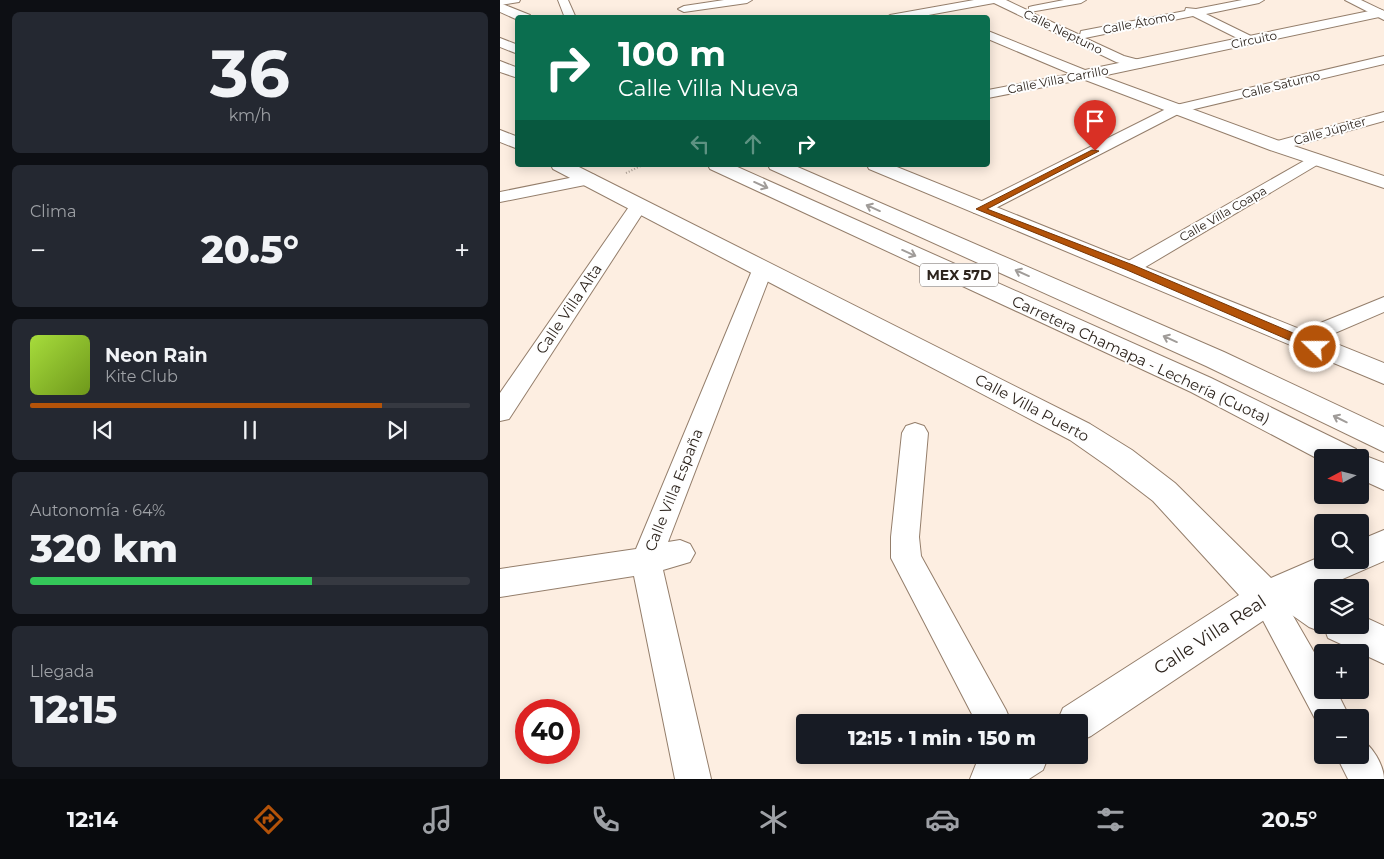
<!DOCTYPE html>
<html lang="es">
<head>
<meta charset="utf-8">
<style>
	:root { --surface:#171b24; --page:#242831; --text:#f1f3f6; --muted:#9ea1a6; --line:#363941; --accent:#b45309 }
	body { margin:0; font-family:Montserrat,sans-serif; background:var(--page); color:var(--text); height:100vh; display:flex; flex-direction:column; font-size:19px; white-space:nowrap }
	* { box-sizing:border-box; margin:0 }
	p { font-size:16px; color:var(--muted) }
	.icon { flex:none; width:28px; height:28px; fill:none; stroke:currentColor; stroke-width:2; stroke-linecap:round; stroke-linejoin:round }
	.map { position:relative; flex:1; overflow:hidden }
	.details { display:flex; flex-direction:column; gap:12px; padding:12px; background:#0d0f14; width:500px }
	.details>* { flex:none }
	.guide { position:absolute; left:15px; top:15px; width:475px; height:152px; border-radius:5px; box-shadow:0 2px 12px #0003; background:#0b6e4f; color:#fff; overflow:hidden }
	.needle { width:32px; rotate:263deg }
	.controls { position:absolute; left:814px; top:449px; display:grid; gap:10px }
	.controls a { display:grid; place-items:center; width:55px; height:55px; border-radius:5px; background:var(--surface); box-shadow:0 2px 12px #0003; font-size:25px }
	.speed { position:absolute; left:15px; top:699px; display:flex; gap:10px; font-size:25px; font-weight:700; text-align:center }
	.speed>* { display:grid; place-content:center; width:65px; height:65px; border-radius:50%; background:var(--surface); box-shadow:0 2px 12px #0003; line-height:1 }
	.speed .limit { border:8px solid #d22; background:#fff; color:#111 }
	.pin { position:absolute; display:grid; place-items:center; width:42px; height:42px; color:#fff; margin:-51px -21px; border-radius:50% 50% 50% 0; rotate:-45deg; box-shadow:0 0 5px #0007 }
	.pin .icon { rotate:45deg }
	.me { position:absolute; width:55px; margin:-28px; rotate:292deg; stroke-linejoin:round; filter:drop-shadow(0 0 4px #0008) }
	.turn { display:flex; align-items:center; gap:18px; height:105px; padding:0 20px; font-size:22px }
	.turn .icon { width:65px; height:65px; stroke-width:2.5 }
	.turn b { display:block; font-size:35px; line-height:42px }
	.lanes { display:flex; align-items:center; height:48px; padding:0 20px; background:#0003; justify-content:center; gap:25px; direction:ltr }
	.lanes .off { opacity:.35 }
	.big { font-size:38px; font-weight:800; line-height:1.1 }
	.details .card { flex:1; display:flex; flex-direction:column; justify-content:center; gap:8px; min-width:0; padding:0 18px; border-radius:8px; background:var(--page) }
	.details .dial { align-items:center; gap:0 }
	.dial b { font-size:65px; line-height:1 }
	.song { display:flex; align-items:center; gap:15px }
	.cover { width:60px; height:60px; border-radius:8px; background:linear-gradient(135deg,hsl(80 70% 55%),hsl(80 70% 35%)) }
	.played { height:5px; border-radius:2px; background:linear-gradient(90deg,var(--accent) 80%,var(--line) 80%) }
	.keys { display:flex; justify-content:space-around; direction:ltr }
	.heat { display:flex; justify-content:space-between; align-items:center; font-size:28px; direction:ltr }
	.charge { height:8px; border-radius:4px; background:linear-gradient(90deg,#34c759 64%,var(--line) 0) }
	.trip { position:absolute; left:296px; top:714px; width:292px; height:50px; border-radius:5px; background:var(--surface); box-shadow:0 2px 12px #0003; font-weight:800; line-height:50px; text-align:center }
	.tabs { display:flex; height:80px; justify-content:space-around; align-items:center; background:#090b0e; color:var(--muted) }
	.tabs .icon { width:35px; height:35px }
	.tabs .selected { color:var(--accent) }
	.tabs b { font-size:22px; color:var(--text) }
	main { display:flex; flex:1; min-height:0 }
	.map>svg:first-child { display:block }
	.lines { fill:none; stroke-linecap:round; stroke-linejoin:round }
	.street-casing { stroke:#947e6b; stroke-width:2 }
	.secondary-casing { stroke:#947e6b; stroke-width:2 }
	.primary-casing { stroke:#947e6b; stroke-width:2 }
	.highway-casing { stroke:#947e6b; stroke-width:2 }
	.path { stroke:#aea196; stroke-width:2; stroke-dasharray:1 2; stroke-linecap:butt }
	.street { fill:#fff; fill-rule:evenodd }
	.secondary { fill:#fff; fill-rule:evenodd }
	.primary { fill:#fff; fill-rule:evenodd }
	.highway { fill:#fff; fill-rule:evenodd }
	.oneway { stroke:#a09c99 }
	.route { fill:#b45309; stroke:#753606 }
	.labels { text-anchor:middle; stroke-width:4; stroke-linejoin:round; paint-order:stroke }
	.far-street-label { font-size:12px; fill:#2d241d; stroke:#fefefe }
	.shield { fill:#fefefe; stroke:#6c6560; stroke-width:1 }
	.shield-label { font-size:14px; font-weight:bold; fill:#2d241d }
	.street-label { font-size:15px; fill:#2d241d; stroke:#fefefe }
	.near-street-label { font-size:18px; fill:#2d241d; stroke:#fefefe }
</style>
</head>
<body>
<main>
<section class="details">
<div class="card dial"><b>36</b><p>km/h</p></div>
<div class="card"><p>Clima</p>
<div class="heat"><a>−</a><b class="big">20.5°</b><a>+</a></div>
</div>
<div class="card">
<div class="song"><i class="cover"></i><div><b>Neon Rain</b><p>Kite Club</p></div></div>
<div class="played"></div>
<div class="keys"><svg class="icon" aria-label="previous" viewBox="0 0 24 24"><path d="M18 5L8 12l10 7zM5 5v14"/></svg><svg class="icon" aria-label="pause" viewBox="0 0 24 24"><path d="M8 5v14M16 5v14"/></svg><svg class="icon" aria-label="next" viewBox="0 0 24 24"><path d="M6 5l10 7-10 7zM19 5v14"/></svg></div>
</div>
<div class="card"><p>Autonomía · 64%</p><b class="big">320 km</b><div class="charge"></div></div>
<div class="card"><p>Llegada</p><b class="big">12:15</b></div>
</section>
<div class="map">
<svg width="884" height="779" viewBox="0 0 884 779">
	<rect width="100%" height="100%" fill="#fdeee1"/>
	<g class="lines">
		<g class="street-casing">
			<path id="street" d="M0 0H20L19 2 0 5Z
				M58 0H68L76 18H65Z
				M224 0H252L247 3 184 12 178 9 184 6Z
				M474 0H506L529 11V7L533 6 564 0H586L581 3 530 12 580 35 581 31 685 11 686 8 696 9 742 0H764L759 3 706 14 755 38 757 41 755 44 751 45 693 16 585 38 624 56 643 61 644 64 643 67 638 68 616 62 494 3 412 18H385L390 15Z
				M488 31 590 72 592 75 585 79 488 98V90L571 74 488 39Z
				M884 56V64L682 112 486 213H474L471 209 474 205 672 106Z
				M884 112V121L776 151 768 146 770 143Z
				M816 154 822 156 824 159 822 162 637 272 630 274 623 272 620 268 623 264Z
				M89 174 95 175 97 179 95 183 0 202V192Z
				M139 200 145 201 148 205 9 419 0 421V393L133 201Z
				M263 262 270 264 273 268 168 542 180 540 190 544 195 553 190 562 163 570 211 779H175L134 576 0 597V569L136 549 253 268 256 264Z
				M884 297V312L807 345 799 348 791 345 788 340 791 335Z
				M415 423 424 426 428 433 419 537 421 556 506 710 511 722H476L391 558V537L402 433 406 426Z
				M766 583 777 588 822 666V690H836L850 718H822V731L821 730 751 598 755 588Z
				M860 740C872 744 884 766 884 779H848L836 755H860Z"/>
		</g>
		<g class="secondary-casing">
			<path id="secondary" d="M0 3 30 15 31 18H18V20L0 12Z
				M879 9 884 11V16L602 76 782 142 884 176V188L770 150 580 78 577 75 585 70Z
				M0 130 18 137V149L0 142Z
				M51 165H75L590 424 632 450 675 483 771 578 822 556V560H860V540L884 530V561L822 588 819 591 822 594V625H860V615L884 626V664L828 638 825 630 822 632 809 627 782 608 591 736 580 741V722H557L563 708 739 595 653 501 610 468 570 440 53 169Z
				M367 165H392L884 363V384L369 169Z
				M490 755H549L543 770 529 779H470L476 764Z"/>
		</g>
		<g class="primary-casing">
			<path id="primary" d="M845 0H861L884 11V20Z"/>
		</g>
		<g class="highway-casing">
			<path id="highway" d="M0 38 18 45V54L0 47Z
				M0 61 18 68V78L0 72Z
				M208 165H233L711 378 856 449 858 453 884 463V490L860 479V458H822V461L691 392 210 169Z
				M268 165H293L724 352 884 427V452L706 366 270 169Z"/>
		</g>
		<path class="path" d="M126 173 143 165"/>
		<use href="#street" class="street"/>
		<use href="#secondary" class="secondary"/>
		<use href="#primary" class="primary"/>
		<use href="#highway" class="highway"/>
	</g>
	<defs><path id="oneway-shaft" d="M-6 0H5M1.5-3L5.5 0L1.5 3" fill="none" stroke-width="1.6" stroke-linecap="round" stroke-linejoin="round" transform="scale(1.25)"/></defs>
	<g class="oneway">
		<use href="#oneway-shaft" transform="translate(261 185) rotate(24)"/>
		<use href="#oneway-shaft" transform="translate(373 208) rotate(-156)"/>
		<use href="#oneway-shaft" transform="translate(409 253) rotate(24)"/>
		<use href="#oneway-shaft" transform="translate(522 273) rotate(-156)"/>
		<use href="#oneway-shaft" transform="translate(670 339) rotate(-156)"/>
		<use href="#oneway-shaft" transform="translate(840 419) rotate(-154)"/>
	</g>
	<path class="route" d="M592 150 599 151 487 209 633 265 819 344V350H812L627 270 476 209Z"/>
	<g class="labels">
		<g class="far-street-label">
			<text transform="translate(639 23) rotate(-11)" y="4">Calle Átomo</text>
			<text transform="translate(563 32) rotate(26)" y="4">Calle Neptuno</text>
			<text transform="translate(754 40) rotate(-12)" y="4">Circuito</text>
			<text transform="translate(558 80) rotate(-11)" y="4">Calle Villa Carrillo</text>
			<text transform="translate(781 85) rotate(-14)" y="4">Calle Saturno</text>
			<text transform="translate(830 131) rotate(-16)" y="4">Calle Júpiter</text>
			<text transform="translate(723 214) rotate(-30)" y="4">Calle Villa Coapa</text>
		</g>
		<rect class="shield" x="420" y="263.5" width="78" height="23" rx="4"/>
		<g class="shield-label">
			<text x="459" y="280">MEX 57D</text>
		</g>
		<g class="street-label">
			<text transform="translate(69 309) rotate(-56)" y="5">Calle Villa Alta</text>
			<text transform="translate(641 360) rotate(25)" y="5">Carretera Chamapa - Lechería (Cuota)</text>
			<text transform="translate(532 408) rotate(28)" y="5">Calle Villa Puerto</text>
			<text transform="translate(174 490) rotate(-68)" y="5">Calle Villa España</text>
		</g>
		<g class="near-street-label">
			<text transform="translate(710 635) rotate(-33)" y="6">Calle Villa Real</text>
		</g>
	</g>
</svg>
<div class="controls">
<a><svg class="needle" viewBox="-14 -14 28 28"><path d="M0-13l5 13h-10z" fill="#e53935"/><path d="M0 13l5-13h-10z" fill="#9ea1a6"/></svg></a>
<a><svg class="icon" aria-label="search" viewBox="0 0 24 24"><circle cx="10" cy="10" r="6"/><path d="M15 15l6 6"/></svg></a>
<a><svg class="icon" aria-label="layers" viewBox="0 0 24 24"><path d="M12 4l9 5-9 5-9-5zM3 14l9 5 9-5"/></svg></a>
<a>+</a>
<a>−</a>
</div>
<div class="speed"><div class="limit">40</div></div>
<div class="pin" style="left:595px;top:151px;background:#d93025"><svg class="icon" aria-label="arrive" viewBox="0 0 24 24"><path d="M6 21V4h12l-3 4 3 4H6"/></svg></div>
<svg class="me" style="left:815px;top:347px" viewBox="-20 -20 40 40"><circle r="17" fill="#b45309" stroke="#fff" stroke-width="3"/><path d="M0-11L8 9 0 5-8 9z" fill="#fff"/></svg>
<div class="trip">12:15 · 1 min · 150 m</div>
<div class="guide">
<div class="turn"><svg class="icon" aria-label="right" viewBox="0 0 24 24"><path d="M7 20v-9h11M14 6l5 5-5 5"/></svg><div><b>100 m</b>Calle Villa Nueva</div></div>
<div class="lanes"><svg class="icon off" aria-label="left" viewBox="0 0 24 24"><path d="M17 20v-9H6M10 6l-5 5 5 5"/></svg><svg class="icon off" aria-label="ahead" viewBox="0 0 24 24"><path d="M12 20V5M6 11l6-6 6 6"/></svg><svg class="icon" aria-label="right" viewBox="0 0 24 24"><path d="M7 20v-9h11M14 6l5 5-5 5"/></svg></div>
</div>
</div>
</main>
<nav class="tabs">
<b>12:14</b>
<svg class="icon selected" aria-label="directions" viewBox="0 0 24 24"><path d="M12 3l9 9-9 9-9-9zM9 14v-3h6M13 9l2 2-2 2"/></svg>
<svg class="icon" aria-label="music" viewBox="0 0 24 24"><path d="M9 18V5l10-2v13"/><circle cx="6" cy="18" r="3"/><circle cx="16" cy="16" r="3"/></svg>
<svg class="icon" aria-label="phone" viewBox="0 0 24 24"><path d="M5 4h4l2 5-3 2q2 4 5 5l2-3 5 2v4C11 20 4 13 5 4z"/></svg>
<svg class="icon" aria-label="climate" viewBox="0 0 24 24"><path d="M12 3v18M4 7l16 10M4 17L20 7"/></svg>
<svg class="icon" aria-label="car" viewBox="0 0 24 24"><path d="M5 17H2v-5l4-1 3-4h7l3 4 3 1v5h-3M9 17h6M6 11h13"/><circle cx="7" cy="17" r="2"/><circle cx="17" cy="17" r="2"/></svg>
<svg class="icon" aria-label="filters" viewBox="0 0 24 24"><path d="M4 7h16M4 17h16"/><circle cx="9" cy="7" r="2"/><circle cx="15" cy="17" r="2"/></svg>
<b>20.5°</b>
</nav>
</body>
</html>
